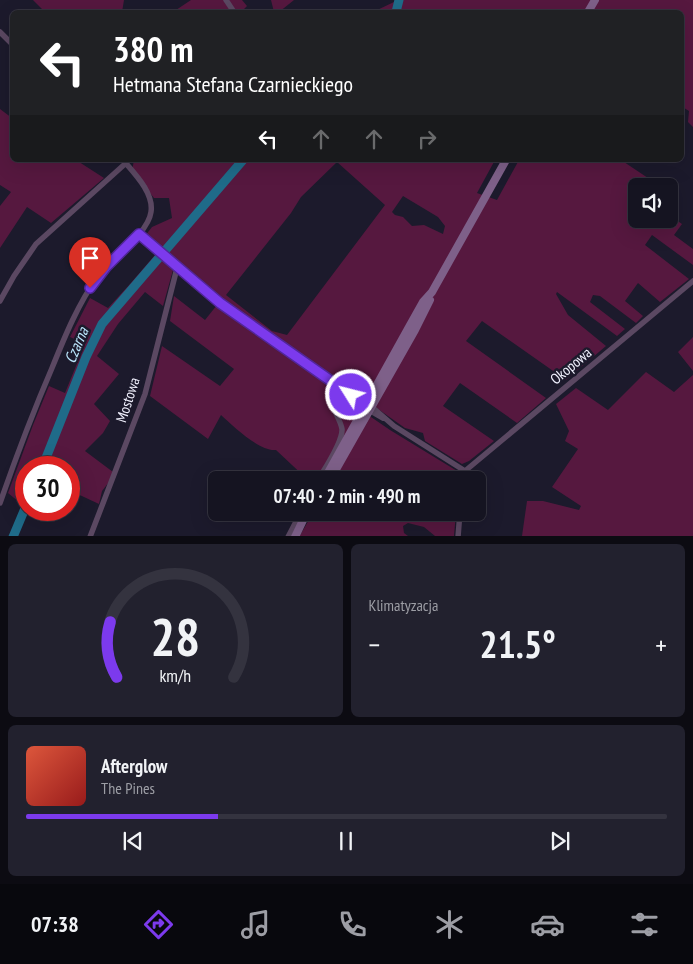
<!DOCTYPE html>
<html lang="pl">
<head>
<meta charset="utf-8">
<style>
	:root { --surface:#151421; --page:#22212e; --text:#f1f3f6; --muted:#9d9ea5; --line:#34333f; --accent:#7c3aed }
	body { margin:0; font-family:"PT Sans Narrow",sans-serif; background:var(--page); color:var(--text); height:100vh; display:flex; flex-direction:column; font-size:19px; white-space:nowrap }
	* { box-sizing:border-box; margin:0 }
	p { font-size:16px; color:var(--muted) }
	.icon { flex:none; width:28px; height:28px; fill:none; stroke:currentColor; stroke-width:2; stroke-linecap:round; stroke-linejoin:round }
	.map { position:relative; height:536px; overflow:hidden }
	.panel { display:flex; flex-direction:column; gap:8px; padding:8px; background:#0c0b12; flex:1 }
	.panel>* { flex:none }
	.top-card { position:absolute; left:10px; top:10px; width:674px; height:152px; border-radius:8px; box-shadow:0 5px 20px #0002,0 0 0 1px var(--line); background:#202124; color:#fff; overflow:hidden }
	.tools { position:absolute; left:628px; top:178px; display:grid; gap:10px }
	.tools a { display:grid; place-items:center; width:50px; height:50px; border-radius:8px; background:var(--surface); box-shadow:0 5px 20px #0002,0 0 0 1px var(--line); font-size:25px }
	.speed { position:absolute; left:15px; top:456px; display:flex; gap:10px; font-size:25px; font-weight:700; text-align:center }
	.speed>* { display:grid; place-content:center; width:65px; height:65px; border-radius:50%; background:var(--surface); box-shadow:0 5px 20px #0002,0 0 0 1px var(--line); line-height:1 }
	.speed .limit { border:8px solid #d22; background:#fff; color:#111 }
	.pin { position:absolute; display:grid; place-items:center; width:42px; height:42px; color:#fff; margin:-51px -21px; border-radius:50% 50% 50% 0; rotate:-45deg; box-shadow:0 0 5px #0007 }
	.pin .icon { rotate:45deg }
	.me { position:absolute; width:55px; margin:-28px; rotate:306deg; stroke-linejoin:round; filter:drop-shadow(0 0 4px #0008) }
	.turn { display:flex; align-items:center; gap:18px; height:105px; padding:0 20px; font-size:22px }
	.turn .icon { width:65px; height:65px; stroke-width:2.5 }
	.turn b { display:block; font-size:35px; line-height:42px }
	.lanes { display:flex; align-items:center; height:48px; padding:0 20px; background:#0003; justify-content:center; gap:25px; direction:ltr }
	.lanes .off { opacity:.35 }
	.big { font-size:38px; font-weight:600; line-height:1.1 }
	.panel .tile { flex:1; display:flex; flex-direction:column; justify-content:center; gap:8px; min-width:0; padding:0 18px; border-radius:8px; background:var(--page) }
	.panel .dial { align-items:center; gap:0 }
	.dial svg { height:130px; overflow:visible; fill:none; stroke:var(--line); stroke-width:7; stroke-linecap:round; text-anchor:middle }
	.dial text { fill:var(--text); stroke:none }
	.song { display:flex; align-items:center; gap:15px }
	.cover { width:60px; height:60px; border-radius:8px; background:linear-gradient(135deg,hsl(10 70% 55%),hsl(0 70% 35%)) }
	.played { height:5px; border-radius:2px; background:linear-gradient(90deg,var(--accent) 30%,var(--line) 30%) }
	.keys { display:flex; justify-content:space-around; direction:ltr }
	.heat { display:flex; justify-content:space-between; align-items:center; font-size:28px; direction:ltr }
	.panel .tiles { flex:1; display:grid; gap:8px; grid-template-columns:1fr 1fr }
	.tile:last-child { grid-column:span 2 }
	.trip { position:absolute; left:208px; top:471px; width:278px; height:50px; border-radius:8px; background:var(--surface); box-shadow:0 5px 20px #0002,0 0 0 1px var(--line); font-weight:600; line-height:50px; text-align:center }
	.tabs { display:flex; height:80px; justify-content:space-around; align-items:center; background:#08080d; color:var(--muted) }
	.tabs .icon { width:35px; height:35px }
	.tabs .on { color:var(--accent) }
	.tabs b { font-size:22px; color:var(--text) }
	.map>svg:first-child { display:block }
	.green { fill:#56183f; fill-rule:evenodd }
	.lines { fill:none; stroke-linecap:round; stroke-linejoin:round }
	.river { stroke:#1f6b89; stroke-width:9 }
	.street { stroke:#5b4862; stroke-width:5.5 }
	.secondary { stroke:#7e6089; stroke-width:8 }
	.route-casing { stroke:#51269a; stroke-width:12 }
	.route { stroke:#7c3aed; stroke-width:9 }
	.labels { text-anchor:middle; stroke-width:5; stroke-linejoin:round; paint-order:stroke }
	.street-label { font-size:15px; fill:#f1f1fe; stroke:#1c1a2c }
	.water-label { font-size:16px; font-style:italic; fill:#bce8fe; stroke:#1c1a2c }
</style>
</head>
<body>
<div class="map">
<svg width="693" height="537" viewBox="0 0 693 537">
	<rect width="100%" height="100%" fill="#1c1a2c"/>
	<path class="green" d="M33 0H124L122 12H45Z
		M191 0H242L247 6 241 12H173Z
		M271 0H294L279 12H274Z
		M395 0H693V127L688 122 689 111 681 106V12H373L394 2Z
		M0 109 12 118V160H76L104 178 51 223 27 207 0 248V206L11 192 0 185Z
		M134 160H495L477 193 497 200 519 160H621L660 186H636V219H669V215L682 224 674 235 693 249V265L652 235 645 245 689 279 660 302 638 283 625 301 643 316 636 323 600 296 593 295 590 302 625 329 617 336 557 292 556 294 568 315 606 346 566 380 482 321 466 341 546 398 517 423 460 383 443 406 494 441 469 461 462 464 425 441 423 433 405 428 334 378 328 386 330 389 390 430 462 474 460 480H308L276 450C260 452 233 426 221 415L208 439 150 396 162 346 220 386 234 369 170 321 174 296 205 320 217 305 230 313 145 236 152 227 172 218 169 198H154L132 171ZM337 162 385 205 287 335 272 331 226 295 291 213 301 197ZM403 196 438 217 445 226 443 234 424 225 412 226 403 217 395 215 392 212Z
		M155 255 173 270 163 306 145 292 118 324 97 356 119 374 94 404 110 421 103 433 85 451 113 472 109 482 102 491 99 504 69 490V468L43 467 72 396 70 395 40 467 26 468V502L25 504 19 502 8 493 33 425 49 386 65 393 85 344 70 337 90 298 108 308 130 284Z
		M693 337V371L678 352Z
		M646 372 674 392 693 375V536H522L527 501H543L579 510 581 506 552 487 578 449 565 441 569 431 556 404 576 388 608 410Z
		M313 513H456L454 536H435L424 527 408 523 403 526 404 533 408 536 299 537Z"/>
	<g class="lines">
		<path class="river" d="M396 12 399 0
			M42 468 86 357 102 324 243 160
			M13 537 26 506"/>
		<path class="street" d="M226 0 234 12
			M0 32 12 44
			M139 234 220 303 351 395 372 407 394 426 465 471
			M0 301 14 276 36 244 126 163
			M354 399 364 407 383 418
			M465 471 693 281
			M318 480C325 468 343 442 342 429 339 413 323 401 336 385
			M463 480 465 471
			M0 503C16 457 33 412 52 368 65 336 78 304 98 276 112 258 148 234 151 212 154 193 135 174 123 160
			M90 537 145 394 177 268
			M288 537 301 512
			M458 537 460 512"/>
		<path class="secondary" d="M588 12 595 0
			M324 480 409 327 423 302 432 292 506 160
			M330 480 415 330 430 300
			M295 537 307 512"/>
	</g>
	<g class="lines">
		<g class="route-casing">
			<path id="route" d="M90 288 106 267 139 234 220 303 351 395"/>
		</g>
		<use href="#route" class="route"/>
	</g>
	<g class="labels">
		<g class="street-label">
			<text transform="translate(571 366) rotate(-40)" y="5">Okopowa</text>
			<text transform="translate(128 400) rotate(-72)" y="5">Mostowa</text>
		</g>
		<g class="water-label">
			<text transform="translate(76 345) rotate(-67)" y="6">Czarna</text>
		</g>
	</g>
</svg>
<div class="tools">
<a><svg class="icon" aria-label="sound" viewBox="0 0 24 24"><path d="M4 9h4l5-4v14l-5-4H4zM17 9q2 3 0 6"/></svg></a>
</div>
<div class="speed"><div class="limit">30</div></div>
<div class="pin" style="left:90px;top:288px;background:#d93025"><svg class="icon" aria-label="arrive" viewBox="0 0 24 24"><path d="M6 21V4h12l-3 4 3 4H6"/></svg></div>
<svg class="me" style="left:351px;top:395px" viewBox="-20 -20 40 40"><circle r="17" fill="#7c3aed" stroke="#fff" stroke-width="3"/><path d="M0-11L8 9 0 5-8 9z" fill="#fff"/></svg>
<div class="trip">07:40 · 2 min · 490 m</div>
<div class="top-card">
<div class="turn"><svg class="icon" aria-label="left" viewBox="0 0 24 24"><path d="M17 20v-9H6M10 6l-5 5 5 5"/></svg><div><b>380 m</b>Hetmana Stefana Czarnieckiego</div></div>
<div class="lanes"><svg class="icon" aria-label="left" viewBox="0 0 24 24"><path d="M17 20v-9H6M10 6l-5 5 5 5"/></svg><svg class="icon off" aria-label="ahead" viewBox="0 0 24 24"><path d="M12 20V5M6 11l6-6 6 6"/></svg><svg class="icon off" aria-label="ahead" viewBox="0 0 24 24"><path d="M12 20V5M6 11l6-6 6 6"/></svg><svg class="icon off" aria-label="right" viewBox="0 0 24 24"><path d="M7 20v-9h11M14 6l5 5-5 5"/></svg></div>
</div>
</div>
<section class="panel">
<div class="tiles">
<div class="tile dial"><svg viewBox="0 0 100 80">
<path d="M14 69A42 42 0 1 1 86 69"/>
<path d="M14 69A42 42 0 0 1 10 35" stroke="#7c3aed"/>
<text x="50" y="56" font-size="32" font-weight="700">28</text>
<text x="50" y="72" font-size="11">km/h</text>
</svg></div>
<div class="tile"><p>Klimatyzacja</p>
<div class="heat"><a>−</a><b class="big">21.5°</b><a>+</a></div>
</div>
<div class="tile">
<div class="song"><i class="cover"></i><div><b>Afterglow</b><p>The Pines</p></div></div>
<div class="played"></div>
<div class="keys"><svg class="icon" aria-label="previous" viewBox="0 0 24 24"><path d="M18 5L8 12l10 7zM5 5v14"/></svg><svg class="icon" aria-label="pause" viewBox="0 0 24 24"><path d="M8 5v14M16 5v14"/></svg><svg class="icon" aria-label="next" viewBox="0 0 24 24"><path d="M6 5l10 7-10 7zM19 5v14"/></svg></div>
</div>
</div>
</section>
<nav class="tabs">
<b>07:38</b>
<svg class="icon on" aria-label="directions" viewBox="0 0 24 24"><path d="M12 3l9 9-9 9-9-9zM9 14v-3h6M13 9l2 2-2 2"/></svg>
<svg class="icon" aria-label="music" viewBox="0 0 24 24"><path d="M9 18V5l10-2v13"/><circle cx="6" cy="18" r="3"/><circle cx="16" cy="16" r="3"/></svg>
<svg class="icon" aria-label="phone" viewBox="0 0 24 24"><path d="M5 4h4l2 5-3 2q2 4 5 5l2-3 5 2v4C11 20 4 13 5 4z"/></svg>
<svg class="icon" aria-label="climate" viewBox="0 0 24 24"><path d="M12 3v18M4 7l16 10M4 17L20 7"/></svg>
<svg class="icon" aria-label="car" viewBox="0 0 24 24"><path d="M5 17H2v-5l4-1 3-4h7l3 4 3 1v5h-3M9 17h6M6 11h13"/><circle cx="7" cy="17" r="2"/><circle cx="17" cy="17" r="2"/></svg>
<svg class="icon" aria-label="filters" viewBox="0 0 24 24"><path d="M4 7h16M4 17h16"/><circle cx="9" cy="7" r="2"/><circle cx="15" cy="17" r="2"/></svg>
</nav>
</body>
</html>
